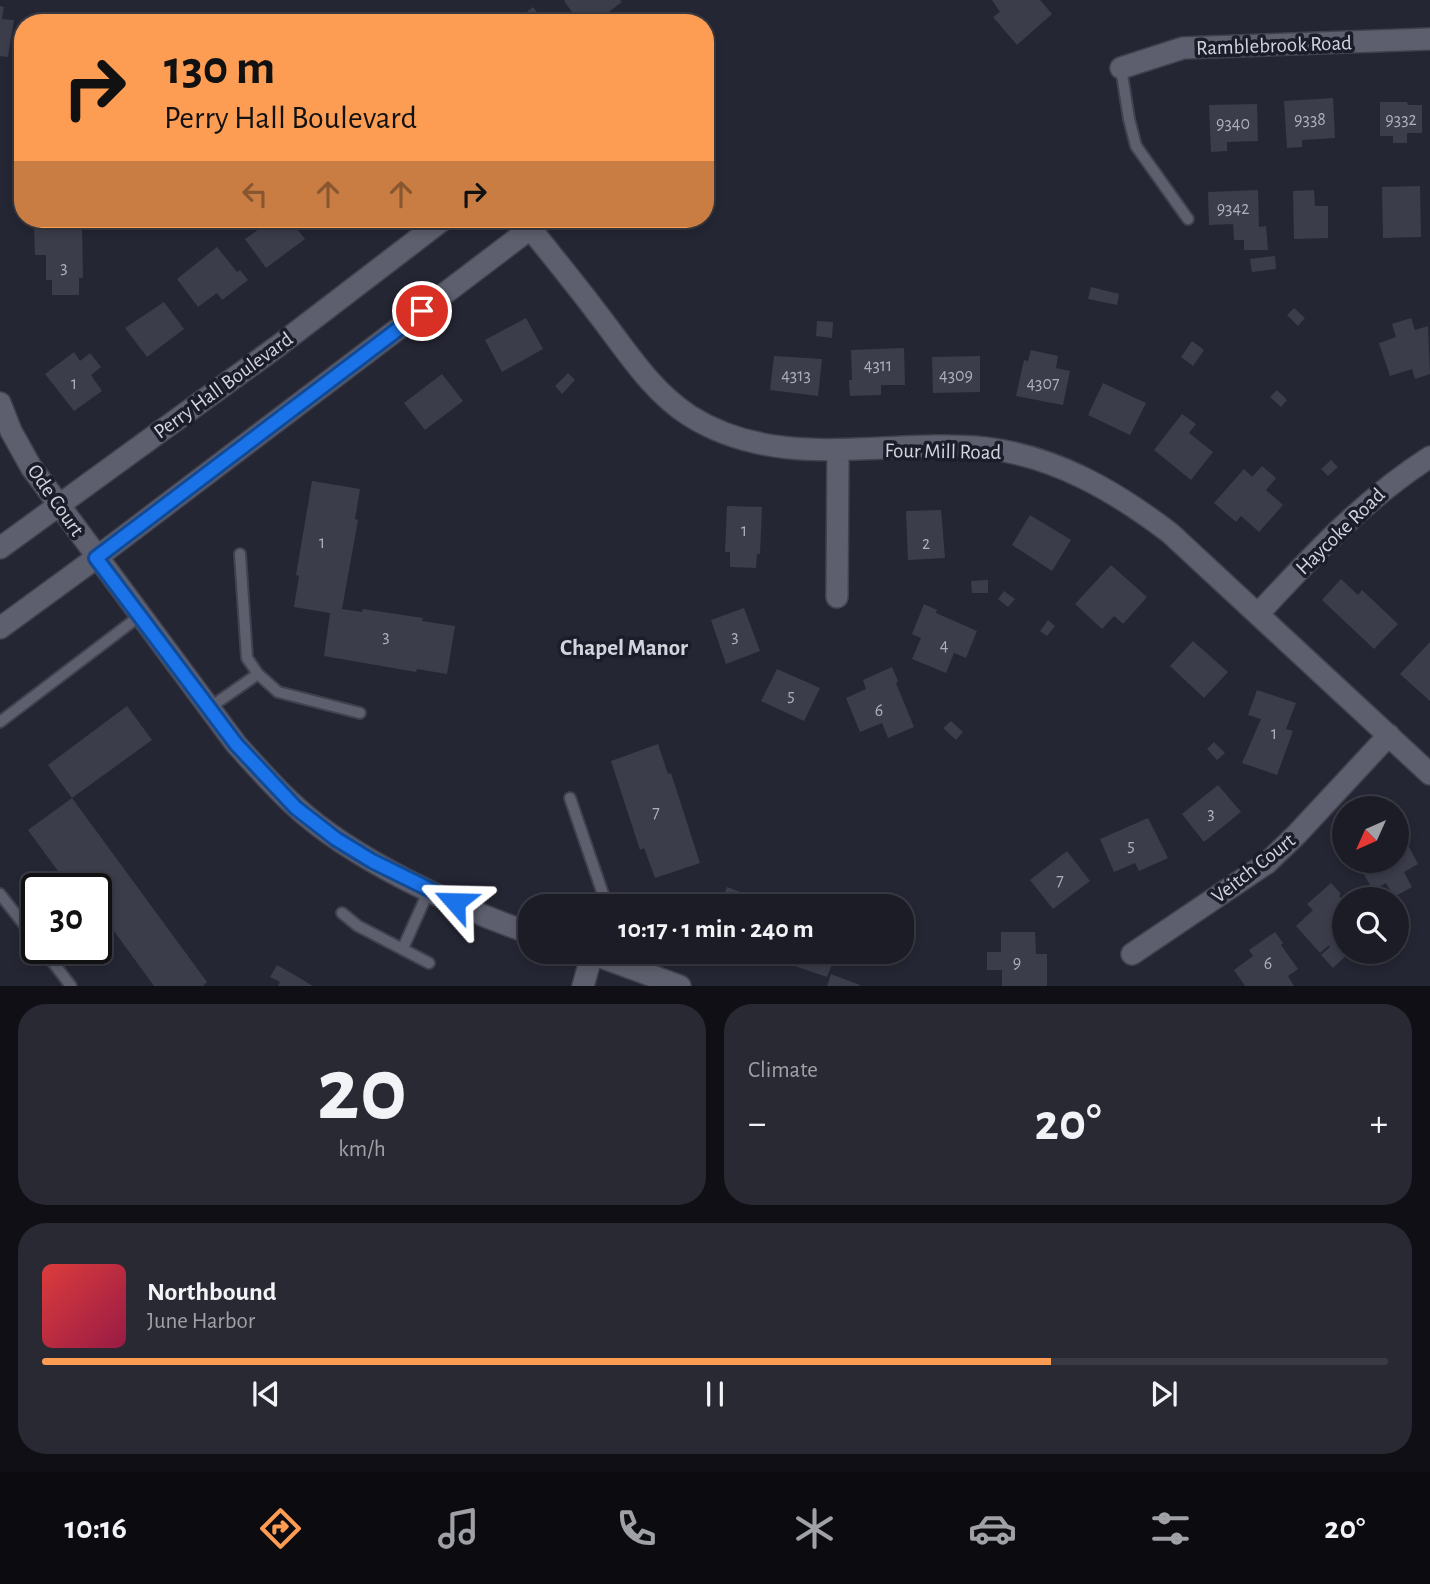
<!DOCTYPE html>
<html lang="en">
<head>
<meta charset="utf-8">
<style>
	:root { --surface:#1c1c27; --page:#292933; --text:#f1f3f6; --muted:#a0a1a7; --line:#3a3a44; --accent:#fc9d53 }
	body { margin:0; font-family:"Alegreya Sans",sans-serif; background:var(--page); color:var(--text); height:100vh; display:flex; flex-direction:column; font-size:26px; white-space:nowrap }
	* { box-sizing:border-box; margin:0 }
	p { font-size:23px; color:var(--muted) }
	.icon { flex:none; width:38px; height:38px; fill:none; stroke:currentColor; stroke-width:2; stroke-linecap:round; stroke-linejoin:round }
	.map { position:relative; height:986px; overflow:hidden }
	.panel { display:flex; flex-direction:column; gap:18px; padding:18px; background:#0f0f15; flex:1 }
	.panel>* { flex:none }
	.guide { position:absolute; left:14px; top:14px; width:700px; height:214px; border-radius:28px; box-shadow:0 4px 10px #0003,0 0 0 2px var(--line); background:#fc9d53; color:#111; overflow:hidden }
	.needle { width:46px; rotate:225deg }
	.controls { position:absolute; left:1332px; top:796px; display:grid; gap:14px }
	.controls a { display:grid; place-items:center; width:77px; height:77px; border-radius:50%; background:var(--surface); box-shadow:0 4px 10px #0003,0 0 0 2px var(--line); font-size:35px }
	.speed { position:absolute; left:21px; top:873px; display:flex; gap:14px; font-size:35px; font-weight:700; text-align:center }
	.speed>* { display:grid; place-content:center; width:91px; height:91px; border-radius:50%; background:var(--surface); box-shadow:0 4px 10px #0003,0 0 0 2px var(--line); line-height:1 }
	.speed .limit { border:4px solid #111; border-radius:10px; background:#fff; color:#111 }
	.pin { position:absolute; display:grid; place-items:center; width:60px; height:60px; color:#fff; margin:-30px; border:4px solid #fff; border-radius:50%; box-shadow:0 2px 7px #0007 }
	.me { position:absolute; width:77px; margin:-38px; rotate:295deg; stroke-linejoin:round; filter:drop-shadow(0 0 5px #0008) }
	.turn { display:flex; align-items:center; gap:24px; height:147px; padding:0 35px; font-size:32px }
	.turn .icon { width:91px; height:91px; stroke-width:2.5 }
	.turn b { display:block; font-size:49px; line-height:60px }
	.lanes { display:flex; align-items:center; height:66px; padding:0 35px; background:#0003; justify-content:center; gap:35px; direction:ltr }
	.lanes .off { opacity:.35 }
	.big { font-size:52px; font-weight:700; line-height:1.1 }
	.panel .tile { flex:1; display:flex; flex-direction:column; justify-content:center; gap:10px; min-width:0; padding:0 24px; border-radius:28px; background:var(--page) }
	.panel .dial { align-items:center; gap:0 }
	.dial b { font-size:91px; line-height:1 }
	.song { display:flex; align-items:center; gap:21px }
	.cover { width:84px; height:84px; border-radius:10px; background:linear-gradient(135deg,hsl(0 70% 55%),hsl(340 70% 35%)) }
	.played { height:7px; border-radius:4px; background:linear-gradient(90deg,var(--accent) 75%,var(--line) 75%) }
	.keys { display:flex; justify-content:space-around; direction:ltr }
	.heat { display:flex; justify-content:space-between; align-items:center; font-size:38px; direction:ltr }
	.panel .tiles { flex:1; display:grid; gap:18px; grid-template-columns:1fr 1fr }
	.tile:last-child { grid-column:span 2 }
	.trip { position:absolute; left:518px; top:894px; width:396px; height:70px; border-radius:28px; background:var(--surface); box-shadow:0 4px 10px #0003,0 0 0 2px var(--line); font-weight:700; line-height:70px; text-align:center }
	.dock { display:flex; height:112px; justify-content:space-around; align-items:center; background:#0b0b10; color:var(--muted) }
	.dock .icon { width:49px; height:49px }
	.dock .on { color:var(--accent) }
	.dock b { font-size:32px; color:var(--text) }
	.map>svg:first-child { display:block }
	.building { fill:#3b3d4b }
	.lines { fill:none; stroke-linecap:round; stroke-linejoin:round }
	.lane-casing { stroke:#41424e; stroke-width:14 }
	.street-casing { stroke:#41424e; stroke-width:24 }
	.lane { stroke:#5d5f6e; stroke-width:10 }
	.street { stroke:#5d5f6e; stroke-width:21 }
	.route-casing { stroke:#114b97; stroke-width:18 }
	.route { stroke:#1a73e8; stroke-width:12 }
	.labels { text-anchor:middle; stroke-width:7; stroke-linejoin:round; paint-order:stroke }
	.number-label { font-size:18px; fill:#adafb9 }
	.street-label { font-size:21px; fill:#d3d5de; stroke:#1c1d2a }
	.neighbourhood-label { font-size:23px; font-weight:bold; fill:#d3d5de; stroke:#1c1d2a }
</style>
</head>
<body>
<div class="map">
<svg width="1430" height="986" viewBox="0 0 1430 986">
	<rect width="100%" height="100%" fill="#252634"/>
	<path class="building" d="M566 0H620L622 2 594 23H580L564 1Z
		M992 0H1040L1052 14 1017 45 993 17 1000 12Z
		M0 6 4 7 2 19 14 20 8 57 0 56Z
		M533 7 545 23H513Z
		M1333 98 1335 138 1302 140V147L1287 148 1284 101Z
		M1380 102H1407L1408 105H1422V133H1407V143H1393V136H1380Z
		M1257 104 1258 141 1227 142V151L1211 152 1209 105Z
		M1420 186 1421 237 1383 238 1382 187Z
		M1258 190 1259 227 1266 226 1268 250H1244V240H1234L1233 224 1209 225 1208 192Z
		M1314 190 1315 206H1328V238L1294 239 1293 191Z
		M273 219H289L305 239 266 268 245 239Z
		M82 225 83 278H79V295H52V280H46V255H35L34 226Z
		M217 247 237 272 240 270 248 280 222 300 217 293 198 307 177 279Z
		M1275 256 1276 269 1252 272 1250 259Z
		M1091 287 1119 294 1117 305 1088 299Z
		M164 302 184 329 147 357 125 328Z
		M1294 308 1305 318 1298 326 1287 315Z
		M526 318 543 349 502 372 485 340Z
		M1411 318 1415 330 1428 326 1430 374 1415 379 1412 369 1390 376 1379 343 1396 337 1392 324Z
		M817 321 833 322 832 338 816 336Z
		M1192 341 1204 350 1193 366 1181 357Z
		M904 348 905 385H881V395L850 396 849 380H852L851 350Z
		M1031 350 1058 356 1056 368 1070 371 1063 405 1016 396 1024 360 1028 361Z
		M74 352 80 361 90 353 101 367 91 375 102 391 74 411 45 374Z
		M774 356 822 359 818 396 770 390Z
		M980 356V392L933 393 932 357Z
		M568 373 575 380 562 394 555 386Z
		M442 374 463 401 425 430 404 403Z
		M1103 383 1146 403 1130 435 1088 415Z
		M1277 390 1287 400 1281 407 1270 397Z
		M1182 414 1196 424 1189 433 1213 452 1191 480 1154 450Z
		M1331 460 1338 467 1328 476 1321 469Z
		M1262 466 1276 478 1266 490 1283 505 1259 532 1241 516 1236 522 1214 503 1244 469 1252 477Z
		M312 481 360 489 355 519 358 520 342 609 362 612 363 609 423 618 422 621 455 626 447 674 417 669 416 672 324 656 330 613 294 607 299 576 296 575Z
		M727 506 762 507 760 554H757L756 568 730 567V552H725Z
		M941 510 945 558 908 560 906 511Z
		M1030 515 1071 540 1052 571 1012 545Z
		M1111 565 1147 597 1123 624 1114 616 1102 629 1075 604Z
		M1341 579 1358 595 1362 590 1398 624 1374 649 1322 600Z
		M988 580V593H972L971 581Z
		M1004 591 1015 599 1008 607 998 599Z
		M924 604 937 610 936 613 977 631 966 658 954 653 946 673 912 659 921 638 912 634Z
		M744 608 760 651 726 664 711 620Z
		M1048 620 1055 626 1047 636 1040 631Z
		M619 636 630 641 624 654 613 649Z
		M1193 641 1228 672 1204 698 1170 666Z
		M1430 642V701L1400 674Z
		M892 667 898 681 896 683 914 727 888 738 882 723 860 732 846 698 866 689 863 680Z
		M777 669 820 688 804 721 761 701Z
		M1257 690 1296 703 1286 729 1293 731 1277 775 1242 763 1261 719 1248 715Z
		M127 706 152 740 72 798 207 982 203 986H154L111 927 104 933 96 923V889H71L28 830 72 798 48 765Z
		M951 721 963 732 956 740 943 728Z
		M1214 742 1225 753 1217 760 1207 749Z
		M658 744 668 774 671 773 700 863 655 878 644 848 640 850 611 761Z
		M1218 785 1241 812 1204 842 1182 814Z
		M1148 818 1168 858 1139 871 1135 863 1114 872 1100 839Z
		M1396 822 1418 864 1404 872 1412 887 1394 897 1386 883 1373 890 1356 861H1396Z
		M1067 851 1090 881 1053 909 1030 880Z
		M1331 883 1341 894 1339 896 1344 901V952H1350L1333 968 1321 955 1330 947 1329 945 1320 953 1296 926 1313 910 1307 904Z
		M727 887 756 898 757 895 787 906H719Z
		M1001 932H1035L1036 954H1047V986H1002V970H987V952H1001Z
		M1275 932 1283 943 1281 945 1298 969 1288 976 1294 986H1245L1234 970 1253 956 1249 950Z
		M753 952H837L827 977Z
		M277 965 286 970 313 986H278L280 982 270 977Z
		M831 974 860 985V986H827Z"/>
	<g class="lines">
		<g class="lane-casing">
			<path id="lane" d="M1121 68 1129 119 1136 146 1188 219
				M240 554 247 658 258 674 278 692 360 713
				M209 708 258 674
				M0 722 141 615
				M570 798 603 894 602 906
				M0 894 37 941
				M342 913 358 926 429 963
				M42 948 71 986
				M403 948 429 890"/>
		</g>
		<g class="street-casing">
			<path id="street" d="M1121 68 1183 48 1430 39
				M523 219C548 251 574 282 598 314 626 350 651 391 690 416 781 473 886 438 985 448 1055 456 1115 491 1170 533L1430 774
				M0 403 11 431 31 467 236 744C255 765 274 787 295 806 352 859 457 908 530 933
				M0 548 278 346 444 219
				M837 597 838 452
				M1258 614C1311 557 1364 499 1430 457
				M0 628 96 558 543 219
				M587 952 680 986
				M1132 954 1267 863 1297 834 1389 735
				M583 986 592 954"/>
		</g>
		<use href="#lane" class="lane"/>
		<use href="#street" class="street"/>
	</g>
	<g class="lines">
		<g class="route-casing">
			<path id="route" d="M422 311 96 558 236 744 296 808 336 839 372 861 455 902"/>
		</g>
		<use href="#route" class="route"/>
	</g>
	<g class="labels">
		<g class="number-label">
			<text x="1310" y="125">9338</text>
			<text x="1401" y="125">9332</text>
			<text x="1233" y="129">9340</text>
			<text x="1233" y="214">9342</text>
			<text x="64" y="273">3</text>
			<text x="878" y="371">4311</text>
			<text x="796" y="381">4313</text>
			<text x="956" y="381">4309</text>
			<text x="74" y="389">1</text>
			<text x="1043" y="389">4307</text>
			<text x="744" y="536">1</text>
			<text x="322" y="548">1</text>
			<text x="926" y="549">2</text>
			<text x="386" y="642">3</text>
			<text x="735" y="642">3</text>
			<text x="944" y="651">4</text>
			<text x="791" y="701">5</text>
			<text x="879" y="716">6</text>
			<text x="1274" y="739">1</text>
			<text x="656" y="818">7</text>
			<text x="1211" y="819">3</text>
			<text x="1131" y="851">5</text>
			<text x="1060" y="886">7</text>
			<text x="1017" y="968">9</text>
			<text x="1268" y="969">6</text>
		</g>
		<g class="street-label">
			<text transform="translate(1274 45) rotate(-2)" y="7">Ramblebrook Road</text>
			<text transform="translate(223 385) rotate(-36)" y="7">Perry Hall Boulevard</text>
			<text transform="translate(943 451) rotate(1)" y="7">Four Mill Road</text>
			<text transform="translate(56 500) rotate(55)" y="7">Ode Court</text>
			<text transform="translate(1340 531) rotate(-44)" y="7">Haycoke Road</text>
			<text transform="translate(1253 868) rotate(-38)" y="7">Veitch Court</text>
		</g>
		<g class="neighbourhood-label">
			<text x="624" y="655">Chapel Manor</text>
		</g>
	</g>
</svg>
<div class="controls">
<a><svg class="needle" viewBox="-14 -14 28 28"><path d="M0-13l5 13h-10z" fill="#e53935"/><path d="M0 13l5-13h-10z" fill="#a0a1a7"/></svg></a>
<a><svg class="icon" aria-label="search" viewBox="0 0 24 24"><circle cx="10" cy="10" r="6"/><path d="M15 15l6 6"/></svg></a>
</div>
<div class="speed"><div class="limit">30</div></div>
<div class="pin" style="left:422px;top:311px;background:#d93025"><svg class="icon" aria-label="arrive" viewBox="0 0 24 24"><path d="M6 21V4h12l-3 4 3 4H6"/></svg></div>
<svg class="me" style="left:455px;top:902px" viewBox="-20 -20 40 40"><path d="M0-17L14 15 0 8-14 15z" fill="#1a73e8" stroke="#fff" stroke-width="4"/></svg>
<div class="trip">10:17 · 1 min · 240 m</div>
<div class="guide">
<div class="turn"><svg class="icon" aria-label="right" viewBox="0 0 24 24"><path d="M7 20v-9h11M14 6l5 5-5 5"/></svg><div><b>130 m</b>Perry Hall Boulevard</div></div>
<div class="lanes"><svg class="icon off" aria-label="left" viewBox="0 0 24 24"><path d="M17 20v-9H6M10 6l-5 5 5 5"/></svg><svg class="icon off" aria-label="ahead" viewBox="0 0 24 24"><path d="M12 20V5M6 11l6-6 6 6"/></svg><svg class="icon off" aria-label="ahead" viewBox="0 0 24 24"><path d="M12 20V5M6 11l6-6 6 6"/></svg><svg class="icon" aria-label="right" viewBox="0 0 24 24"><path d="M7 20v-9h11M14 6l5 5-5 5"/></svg></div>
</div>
</div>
<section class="panel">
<div class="tiles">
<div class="tile dial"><b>20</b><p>km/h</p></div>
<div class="tile"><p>Climate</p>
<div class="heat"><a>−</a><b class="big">20°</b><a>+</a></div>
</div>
<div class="tile">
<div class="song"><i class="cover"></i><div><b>Northbound</b><p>June Harbor</p></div></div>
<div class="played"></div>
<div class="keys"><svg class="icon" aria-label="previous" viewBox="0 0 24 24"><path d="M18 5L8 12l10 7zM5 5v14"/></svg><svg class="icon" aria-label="pause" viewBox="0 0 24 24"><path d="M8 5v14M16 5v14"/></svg><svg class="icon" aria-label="next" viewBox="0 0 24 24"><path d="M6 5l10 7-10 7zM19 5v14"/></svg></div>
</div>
</div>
</section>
<nav class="dock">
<b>10:16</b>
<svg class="icon on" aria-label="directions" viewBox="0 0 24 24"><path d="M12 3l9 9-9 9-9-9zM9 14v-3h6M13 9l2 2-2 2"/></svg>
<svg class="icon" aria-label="music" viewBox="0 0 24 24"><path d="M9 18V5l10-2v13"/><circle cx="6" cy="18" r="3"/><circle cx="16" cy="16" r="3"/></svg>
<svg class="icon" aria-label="phone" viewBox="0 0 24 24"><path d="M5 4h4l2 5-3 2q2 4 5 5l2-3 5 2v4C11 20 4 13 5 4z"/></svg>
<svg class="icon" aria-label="climate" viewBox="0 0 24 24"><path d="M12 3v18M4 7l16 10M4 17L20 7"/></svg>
<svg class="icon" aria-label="car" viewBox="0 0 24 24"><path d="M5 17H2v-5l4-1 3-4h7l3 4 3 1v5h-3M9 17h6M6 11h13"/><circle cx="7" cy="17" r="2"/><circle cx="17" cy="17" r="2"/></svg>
<svg class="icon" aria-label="filters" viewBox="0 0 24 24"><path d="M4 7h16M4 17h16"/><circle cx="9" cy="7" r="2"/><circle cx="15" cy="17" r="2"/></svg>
<b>20°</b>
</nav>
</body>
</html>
